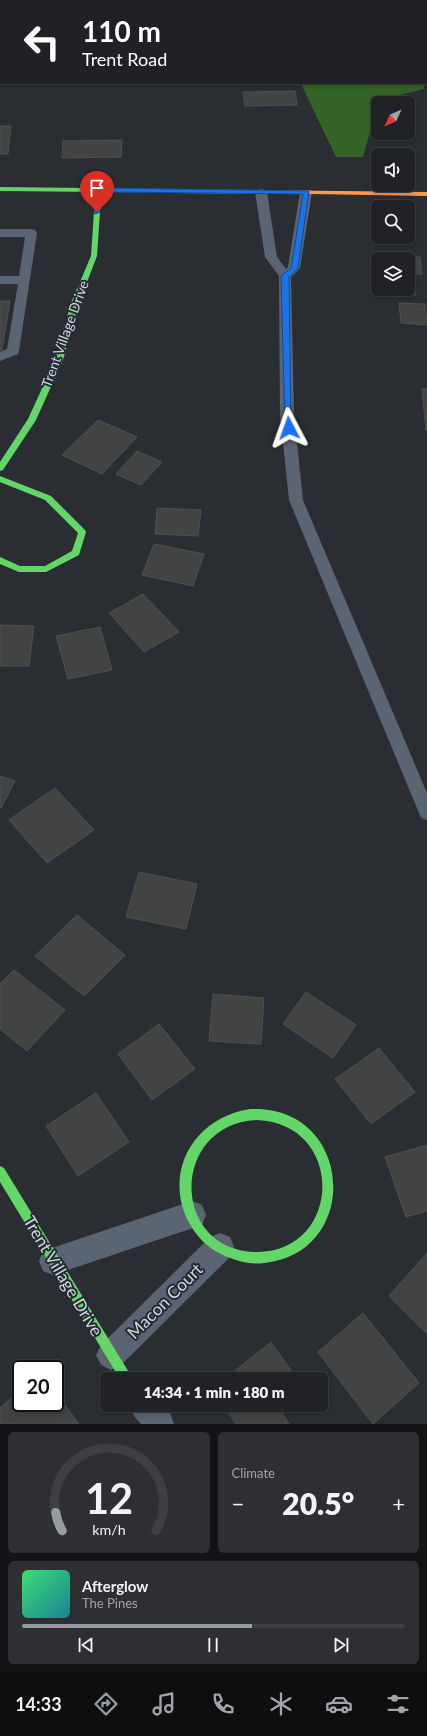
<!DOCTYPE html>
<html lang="en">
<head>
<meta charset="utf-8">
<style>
	:root { --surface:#202226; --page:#2d2f32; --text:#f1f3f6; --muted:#a2a4a7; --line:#3d3f43; --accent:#989ca1 }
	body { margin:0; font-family:Lato,sans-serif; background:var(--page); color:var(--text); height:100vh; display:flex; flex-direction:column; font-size:15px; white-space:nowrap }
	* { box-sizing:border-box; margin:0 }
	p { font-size:13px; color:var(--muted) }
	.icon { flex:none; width:22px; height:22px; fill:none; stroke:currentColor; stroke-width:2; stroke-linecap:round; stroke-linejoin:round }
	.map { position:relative; height:1424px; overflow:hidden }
	.details { display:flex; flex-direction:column; gap:8px; padding:8px; background:#121315; flex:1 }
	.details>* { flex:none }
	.guide { position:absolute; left:0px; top:0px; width:427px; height:84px; box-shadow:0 2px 6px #0003,0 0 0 1px var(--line); background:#202124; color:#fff; overflow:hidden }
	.needle { width:26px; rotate:225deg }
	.controls { position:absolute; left:371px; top:96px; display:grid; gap:8px }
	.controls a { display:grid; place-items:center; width:44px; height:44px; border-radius:6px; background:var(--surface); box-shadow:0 2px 6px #0003,0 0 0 1px var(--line); font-size:20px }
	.speed { position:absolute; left:12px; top:1360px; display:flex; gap:8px; font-size:20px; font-weight:700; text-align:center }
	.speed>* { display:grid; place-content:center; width:52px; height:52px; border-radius:50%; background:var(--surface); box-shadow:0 2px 6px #0003,0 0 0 1px var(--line); line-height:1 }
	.speed .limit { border:2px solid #111; border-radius:6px; background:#fff; color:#111 }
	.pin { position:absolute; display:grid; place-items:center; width:34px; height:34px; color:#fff; margin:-41px -17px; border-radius:50% 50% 50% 0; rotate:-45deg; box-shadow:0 0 4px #0007 }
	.pin .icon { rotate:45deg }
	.me { position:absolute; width:44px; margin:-22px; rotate:356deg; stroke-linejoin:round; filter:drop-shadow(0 0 3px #0008) }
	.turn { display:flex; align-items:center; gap:14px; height:84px; padding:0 16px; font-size:18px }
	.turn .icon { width:52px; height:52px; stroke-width:2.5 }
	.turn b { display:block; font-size:28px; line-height:34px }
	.big { font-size:30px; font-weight:800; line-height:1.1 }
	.details .tile { flex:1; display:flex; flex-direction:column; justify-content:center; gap:6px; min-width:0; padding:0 14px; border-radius:6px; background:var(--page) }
	.details .dial { align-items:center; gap:0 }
	.dial svg { height:104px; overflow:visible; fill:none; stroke:var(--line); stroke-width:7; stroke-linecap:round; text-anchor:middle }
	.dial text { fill:var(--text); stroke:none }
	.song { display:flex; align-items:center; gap:12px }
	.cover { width:48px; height:48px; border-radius:6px; background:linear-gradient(135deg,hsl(140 70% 55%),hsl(190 70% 35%)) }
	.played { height:4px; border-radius:2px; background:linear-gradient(90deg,var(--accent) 60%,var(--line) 60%) }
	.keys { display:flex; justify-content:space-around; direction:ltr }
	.heat { display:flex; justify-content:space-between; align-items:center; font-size:22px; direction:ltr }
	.details .tiles { flex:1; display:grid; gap:8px; grid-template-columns:1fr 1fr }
	.tile:last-child { grid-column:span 2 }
	.trip { position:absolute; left:100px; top:1372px; width:228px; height:40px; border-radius:6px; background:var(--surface); box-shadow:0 2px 6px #0003,0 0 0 1px var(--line); font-weight:800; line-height:40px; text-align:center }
	.dock { display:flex; height:64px; justify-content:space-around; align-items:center; background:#0d0e0f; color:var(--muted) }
	.dock .icon { width:28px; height:28px }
	.dock .current { color:var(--accent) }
	.dock b { font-size:18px; color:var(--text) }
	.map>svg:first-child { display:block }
	.forest { fill:#336426 }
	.building { fill:#424343; stroke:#505050 }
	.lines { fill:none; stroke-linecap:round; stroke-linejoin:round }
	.lane { fill:#5a6473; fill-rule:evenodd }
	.street { fill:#5a6473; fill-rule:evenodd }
	.fast { fill:#63d668; fill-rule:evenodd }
	.slow { fill:#ff974d; fill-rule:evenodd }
	.route { fill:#1a73e8; stroke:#114b97 }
	.labels { text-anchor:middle; stroke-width:4; stroke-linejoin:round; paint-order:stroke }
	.street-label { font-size:14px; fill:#d3d7dd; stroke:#262c35 }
	.near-street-label { font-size:17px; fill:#d3d7dd; stroke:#262c35 }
</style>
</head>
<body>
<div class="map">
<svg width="427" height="1424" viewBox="0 0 427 1424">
	<rect width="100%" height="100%" fill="#2a2d32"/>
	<path class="forest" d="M81 0H427V10L426 1Z
		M272 83H423L424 89 379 100 363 157H336L301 84Z"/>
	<path class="building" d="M295 91 297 105 245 106 243 92Z
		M0 126H11L8 154H0Z
		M122 140 121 157 62 158 63 141Z
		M386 257H420L422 274H414L416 295 390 294 389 289H408V259H386Z
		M0 301H10L2 350H0Z
		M399 303 425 304 427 325 401 323Z
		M422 389H427V430H426Z
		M98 420 137 437 102 474 62 455Z
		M137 451 162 462 141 485 116 474Z
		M157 508 201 510 198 536 155 534Z
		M154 544 204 554 193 586 142 575Z
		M143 594 179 632 144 652 109 613Z
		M0 625 34 626 29 666H0Z
		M100 627 112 670 68 679 56 636Z
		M0 776 15 781 1 808H0Z
		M55 788 94 830 47 863 9 820Z
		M139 872 197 884 186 929 126 917Z
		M77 915 125 955 84 996 35 956Z
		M14 970 65 1010 27 1051 0 1029V984Z
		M306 992 356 1025 333 1058 283 1024Z
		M213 994 264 998 261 1044 209 1041Z
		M159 1024 195 1069 152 1100 118 1054Z
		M379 1048 415 1092 371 1124 335 1079Z
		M96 1093 129 1142 78 1176 46 1126Z
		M427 1145V1211L406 1217 385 1157Z
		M427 1253V1334L389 1296Z
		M363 1313 419 1383 373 1424 318 1352Z
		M271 1342 297 1379H225Z
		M21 1389V1403H55V1392L79 1424H0V1408Z
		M223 1405H288L281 1411 289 1424H236Z"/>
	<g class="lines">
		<path class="lane" d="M261 189 265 190 267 192 277 257 286 269 288 267 300 192 302 190H310L312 192 300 268 291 277 294 414 303 500 427 793V820L421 818 419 813 289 500 280 414 279 276 265 257 255 192 257 190Z
			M0 229H31L35 230 37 233 19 351 18 354 0 361V352L7 349 18 284H0V276H19L25 237H0Z"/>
		<path class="street" d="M192 1201 202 1205 206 1215 202 1225 53 1275 43 1271 39 1261 43 1251Z
			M220 1233 230 1237 234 1247 230 1257 121 1365 111 1370 101 1365 96 1355 101 1345 210 1237Z
			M130 1405H164L170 1413 174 1424H141L134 1416Z"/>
		<path class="fast" d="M0 187 252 190 255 192 252 194 107 192 100 212 97 256 79 303 63 360 36 420 3 470 0 471V462L28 419 55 360 71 303 91 256 94 212 100 192 0 191Z
			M0 476 51 496 85 530 86 532 79 555 46 572H19L0 564V557L20 566H45L72 551 78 533 45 500 0 482Z
			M250 1109C354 1104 363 1253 264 1263 250 1265 236 1261 223 1255 207 1248 195 1235 187 1219 164 1169 196 1117 250 1109ZM257 1120C347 1124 342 1254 255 1252 170 1250 170 1124 257 1120Z
			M0 1166 4 1168 133 1379H120L0 1182Z"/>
		<path class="slow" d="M252 190 427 192V196L250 193 249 192Z"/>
	</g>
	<path class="route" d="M104 188 309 191 298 268 289 277 291 430 289 431 285 428 281 276 291 268 303 194 107 192 100 212 95 214 94 212 101 190Z"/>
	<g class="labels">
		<g class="street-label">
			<text transform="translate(65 334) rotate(-70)" y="5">Trent Village Drive</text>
		</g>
		<g class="near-street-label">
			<text transform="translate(63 1276) rotate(59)" y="6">Trent Village Drive</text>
			<text transform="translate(165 1301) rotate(-45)" y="6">Macon Court</text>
		</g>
	</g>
</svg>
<div class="controls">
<a><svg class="needle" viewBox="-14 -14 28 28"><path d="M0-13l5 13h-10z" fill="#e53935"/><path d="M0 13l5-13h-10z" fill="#a2a4a7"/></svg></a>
<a><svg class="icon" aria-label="sound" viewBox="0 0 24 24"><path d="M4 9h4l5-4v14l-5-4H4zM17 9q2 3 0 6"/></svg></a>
<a><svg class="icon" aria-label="search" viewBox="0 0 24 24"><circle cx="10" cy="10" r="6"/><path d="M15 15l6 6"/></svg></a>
<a><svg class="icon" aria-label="layers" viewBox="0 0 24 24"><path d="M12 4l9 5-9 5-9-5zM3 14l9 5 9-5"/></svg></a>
</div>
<div class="speed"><div class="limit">20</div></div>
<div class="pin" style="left:97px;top:212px;background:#d93025"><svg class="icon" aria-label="arrive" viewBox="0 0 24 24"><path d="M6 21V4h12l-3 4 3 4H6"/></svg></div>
<svg class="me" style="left:289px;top:428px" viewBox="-20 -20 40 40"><path d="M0-17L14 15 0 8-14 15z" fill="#1a73e8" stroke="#fff" stroke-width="4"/></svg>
<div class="trip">14:34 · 1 min · 180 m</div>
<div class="guide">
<div class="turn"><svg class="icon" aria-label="left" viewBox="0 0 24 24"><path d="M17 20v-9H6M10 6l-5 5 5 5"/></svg><div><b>110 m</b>Trent Road</div></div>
</div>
</div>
<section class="details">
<div class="tiles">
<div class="tile dial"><svg viewBox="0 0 100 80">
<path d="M14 69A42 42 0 1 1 86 69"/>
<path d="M14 69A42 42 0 0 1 9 55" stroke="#989ca1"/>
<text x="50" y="56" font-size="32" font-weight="700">12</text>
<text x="50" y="72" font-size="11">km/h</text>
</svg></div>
<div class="tile"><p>Climate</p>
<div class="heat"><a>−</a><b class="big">20.5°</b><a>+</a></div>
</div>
<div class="tile">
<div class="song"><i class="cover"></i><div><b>Afterglow</b><p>The Pines</p></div></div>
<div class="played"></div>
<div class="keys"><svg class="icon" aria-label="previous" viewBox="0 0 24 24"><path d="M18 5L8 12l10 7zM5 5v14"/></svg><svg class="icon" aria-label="pause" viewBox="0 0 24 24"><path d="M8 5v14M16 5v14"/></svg><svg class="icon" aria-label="next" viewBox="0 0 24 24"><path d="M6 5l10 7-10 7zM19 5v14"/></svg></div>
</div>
</div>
</section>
<nav class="dock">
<b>14:33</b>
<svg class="icon current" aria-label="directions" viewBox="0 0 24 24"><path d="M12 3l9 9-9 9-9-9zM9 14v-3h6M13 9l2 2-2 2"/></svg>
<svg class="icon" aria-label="music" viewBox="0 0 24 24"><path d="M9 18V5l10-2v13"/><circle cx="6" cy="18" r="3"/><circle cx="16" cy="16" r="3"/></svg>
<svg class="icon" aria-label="phone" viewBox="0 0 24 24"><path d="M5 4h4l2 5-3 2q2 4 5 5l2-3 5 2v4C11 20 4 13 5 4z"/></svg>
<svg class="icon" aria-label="climate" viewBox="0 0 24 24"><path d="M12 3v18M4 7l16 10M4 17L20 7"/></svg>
<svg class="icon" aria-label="car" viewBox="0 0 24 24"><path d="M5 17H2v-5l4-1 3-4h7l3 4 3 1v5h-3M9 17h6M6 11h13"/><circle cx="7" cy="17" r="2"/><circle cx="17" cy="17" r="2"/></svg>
<svg class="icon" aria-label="filters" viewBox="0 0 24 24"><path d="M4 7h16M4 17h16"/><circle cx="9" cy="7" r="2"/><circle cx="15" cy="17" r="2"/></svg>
</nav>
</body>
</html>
